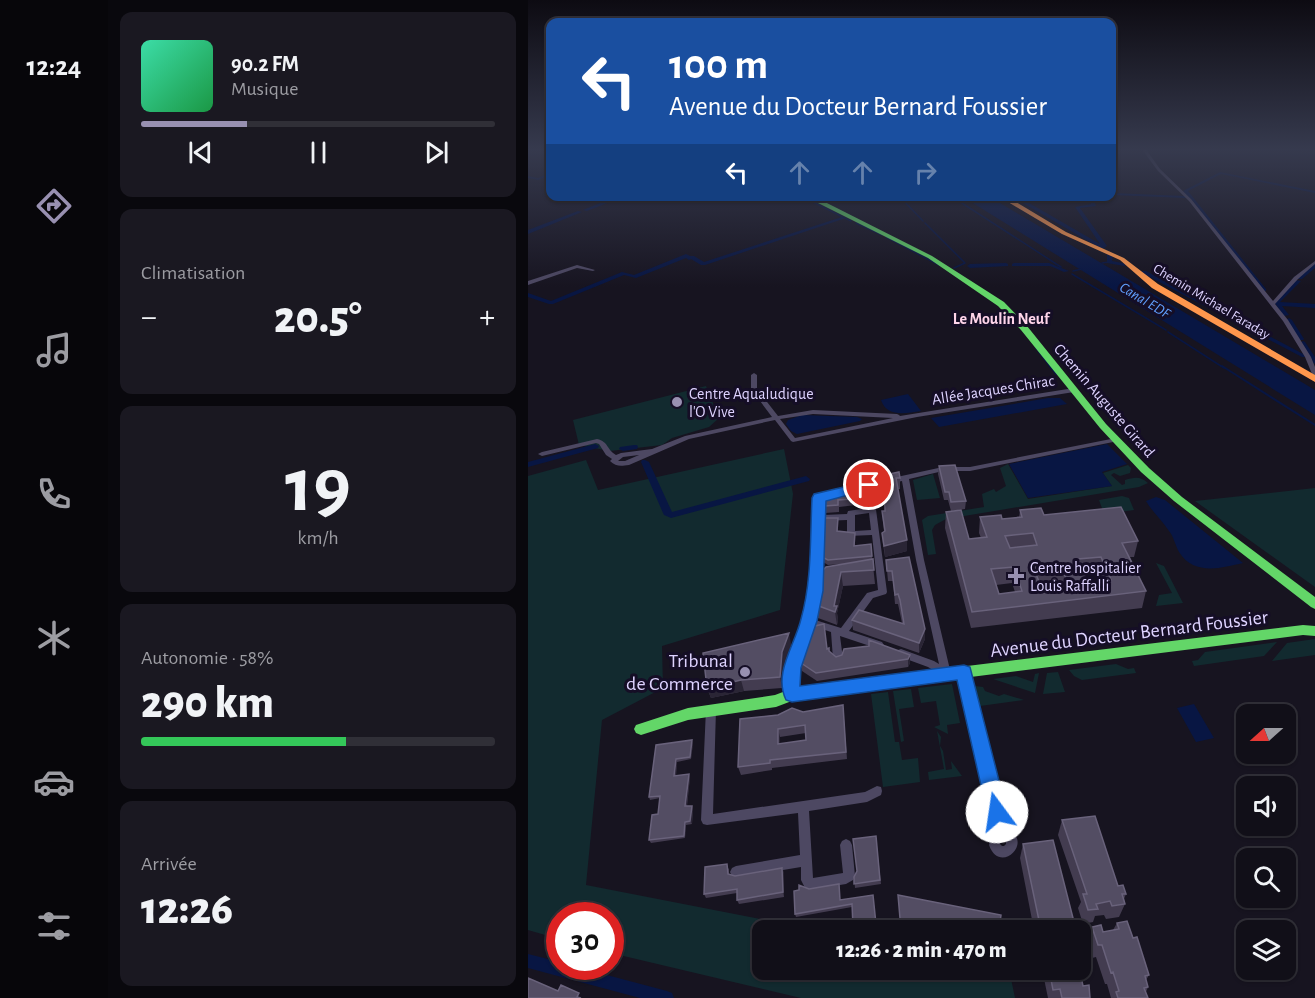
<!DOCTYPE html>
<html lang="fr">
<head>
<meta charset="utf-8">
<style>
	:root { --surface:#110f18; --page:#1a1821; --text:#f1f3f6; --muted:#9c9ca2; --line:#302f37; --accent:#9890b1 }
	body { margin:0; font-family:"Alegreya Sans",sans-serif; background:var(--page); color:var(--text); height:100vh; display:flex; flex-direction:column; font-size:22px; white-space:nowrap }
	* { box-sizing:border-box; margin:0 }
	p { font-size:20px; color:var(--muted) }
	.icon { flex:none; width:33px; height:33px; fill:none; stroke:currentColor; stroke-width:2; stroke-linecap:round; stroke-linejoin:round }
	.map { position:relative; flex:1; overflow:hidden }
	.drawer { display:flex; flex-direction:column; gap:12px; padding:12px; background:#09080d; width:420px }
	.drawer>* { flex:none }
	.guide { position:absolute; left:18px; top:18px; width:570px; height:183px; border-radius:12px; box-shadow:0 2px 4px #0004,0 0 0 2px var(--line); background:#1a4fa0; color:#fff; overflow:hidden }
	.needle { width:39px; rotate:249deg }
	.fabs { position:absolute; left:708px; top:704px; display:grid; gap:12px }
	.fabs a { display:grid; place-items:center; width:60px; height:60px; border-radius:12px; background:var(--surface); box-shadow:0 2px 4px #0004,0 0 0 2px var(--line); font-size:30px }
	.speed { position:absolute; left:18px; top:902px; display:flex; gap:12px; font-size:30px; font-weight:700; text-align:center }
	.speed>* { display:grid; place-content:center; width:78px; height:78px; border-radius:50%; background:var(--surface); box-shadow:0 2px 4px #0004,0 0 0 2px var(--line); line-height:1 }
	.speed .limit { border:9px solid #d22; background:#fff; color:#111 }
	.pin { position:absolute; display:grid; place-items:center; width:51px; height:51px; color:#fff; margin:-26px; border:3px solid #fff; border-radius:50%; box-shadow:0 2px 6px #0007 }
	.me { position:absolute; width:66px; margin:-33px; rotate:346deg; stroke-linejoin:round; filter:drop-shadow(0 0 4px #0008) }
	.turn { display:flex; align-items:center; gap:21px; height:126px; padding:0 24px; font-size:27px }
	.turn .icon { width:78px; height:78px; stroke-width:2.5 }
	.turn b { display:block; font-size:42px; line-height:51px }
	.lanes { display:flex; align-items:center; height:57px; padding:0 24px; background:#0003; justify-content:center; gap:30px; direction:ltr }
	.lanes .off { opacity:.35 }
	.big { font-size:45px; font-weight:800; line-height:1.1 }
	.drawer .card { flex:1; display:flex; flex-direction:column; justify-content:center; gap:9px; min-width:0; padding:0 21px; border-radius:12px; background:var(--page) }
	.drawer .dial { align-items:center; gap:0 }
	.dial b { font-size:78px; line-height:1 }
	.song { display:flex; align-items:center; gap:18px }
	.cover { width:72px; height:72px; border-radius:9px; background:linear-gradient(135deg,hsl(160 70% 55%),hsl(140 70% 35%)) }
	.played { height:6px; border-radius:3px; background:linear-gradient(90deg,var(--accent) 30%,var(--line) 30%) }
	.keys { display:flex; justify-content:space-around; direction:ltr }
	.heat { display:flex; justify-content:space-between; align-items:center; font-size:33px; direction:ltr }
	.charge { height:9px; border-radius:4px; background:linear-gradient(90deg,#34c759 58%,var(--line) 0) }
	.trip { position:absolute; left:224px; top:920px; width:339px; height:60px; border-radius:12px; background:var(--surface); box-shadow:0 2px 4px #0004,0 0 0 2px var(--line); font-weight:800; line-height:60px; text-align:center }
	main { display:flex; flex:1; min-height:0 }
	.tab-bar { display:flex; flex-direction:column; width:108px; justify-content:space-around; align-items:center; background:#07060a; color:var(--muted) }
	.tab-bar .icon { width:42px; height:42px }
	.tab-bar .current { color:var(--accent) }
	.tab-bar b { font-size:27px; color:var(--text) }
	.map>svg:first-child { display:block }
	.green { fill:#122a2f }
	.water { fill:#081643 }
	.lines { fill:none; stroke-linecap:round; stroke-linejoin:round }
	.stream-far1 { stroke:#081643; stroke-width:1.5 }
	.stream { stroke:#081643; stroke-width:2 }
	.canal { fill:#081643; fill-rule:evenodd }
	.street { fill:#4d4862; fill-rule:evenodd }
	.fast { fill:#63d668; fill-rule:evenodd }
	.slow { fill:#ff974d; fill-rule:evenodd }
	.wall { fill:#433c50; fill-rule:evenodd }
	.shaded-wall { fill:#2a2535 }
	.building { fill:#534d63; stroke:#69627b; stroke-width:1.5; fill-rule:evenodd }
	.route { fill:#1a73e8; stroke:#114b97; stroke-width:1.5 }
	.poi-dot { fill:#9890b1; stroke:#150e26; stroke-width:2 }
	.labels { text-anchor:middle; stroke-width:6; stroke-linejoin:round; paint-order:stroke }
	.far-street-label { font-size:14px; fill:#ded3ff; stroke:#150e26 }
	.far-water-label { font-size:15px; font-style:italic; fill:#61a0ff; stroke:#150e26 }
	.far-quarter-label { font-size:16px; font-weight:bold; fill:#ffd5ea; stroke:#150e26 }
	.street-label { font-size:16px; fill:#ded3ff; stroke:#150e26 }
	.poi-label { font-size:16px; fill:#ded3ff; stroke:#150e26; text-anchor:start }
	.near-street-label { font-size:20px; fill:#ded3ff; stroke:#150e26 }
	.near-poi-label { font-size:20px; fill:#ded3ff; stroke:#150e26; text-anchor:end }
</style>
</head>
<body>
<main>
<nav class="tab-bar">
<b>12:24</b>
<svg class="icon current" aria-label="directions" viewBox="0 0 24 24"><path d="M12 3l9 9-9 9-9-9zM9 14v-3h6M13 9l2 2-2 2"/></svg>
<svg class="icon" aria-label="music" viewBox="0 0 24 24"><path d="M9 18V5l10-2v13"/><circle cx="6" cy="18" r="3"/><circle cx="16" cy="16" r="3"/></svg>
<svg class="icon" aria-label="phone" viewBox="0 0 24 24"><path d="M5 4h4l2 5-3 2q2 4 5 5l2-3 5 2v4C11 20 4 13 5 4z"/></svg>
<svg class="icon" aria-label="climate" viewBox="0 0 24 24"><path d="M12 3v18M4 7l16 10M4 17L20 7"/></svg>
<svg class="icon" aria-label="car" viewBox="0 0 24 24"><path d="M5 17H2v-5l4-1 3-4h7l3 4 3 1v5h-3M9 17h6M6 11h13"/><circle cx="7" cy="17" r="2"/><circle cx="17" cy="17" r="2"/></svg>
<svg class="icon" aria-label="filters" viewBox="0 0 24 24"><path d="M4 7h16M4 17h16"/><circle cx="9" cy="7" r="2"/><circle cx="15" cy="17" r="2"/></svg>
</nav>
<section class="drawer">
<div class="card">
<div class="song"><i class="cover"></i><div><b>90.2 FM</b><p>Musique</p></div></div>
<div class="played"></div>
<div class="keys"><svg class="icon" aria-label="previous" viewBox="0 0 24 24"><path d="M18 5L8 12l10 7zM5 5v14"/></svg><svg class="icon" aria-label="pause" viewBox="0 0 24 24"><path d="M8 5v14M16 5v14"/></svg><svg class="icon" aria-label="next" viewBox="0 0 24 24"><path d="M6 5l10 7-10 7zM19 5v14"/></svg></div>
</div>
<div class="card"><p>Climatisation</p>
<div class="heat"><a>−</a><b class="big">20.5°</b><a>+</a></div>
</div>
<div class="card dial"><b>19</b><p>km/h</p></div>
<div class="card"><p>Autonomie · 58%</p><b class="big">290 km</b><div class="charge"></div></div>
<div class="card"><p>Arrivée</p><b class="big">12:26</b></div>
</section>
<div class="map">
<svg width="787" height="998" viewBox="0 0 787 998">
	<rect width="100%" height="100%" fill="#171420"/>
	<path class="green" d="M178 386 191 418 181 427 144 438 134 445 82 451 51 445 45 420Z
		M256 449 265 494 252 610 134 646 135 688 74 720 58 885 289 930H234V969H481L487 998H273L83 953 82 915H32L31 939 0 930V476L58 460 70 490Z
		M480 464 500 499 584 486 575 473 600 465 603 468 602 473 592 476 586 473 583 475 594 485 597 484V480C607 477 612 476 620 483L611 487 418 519 407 525 404 530 408 554 400 555 394 520 400 516 456 507 454 494 466 489 468 492 478 486 472 468Z
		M405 474 412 498 389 500 385 480Z
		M787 488V587L667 501Z
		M594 496 601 498 606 510 585 513 578 519 571 500Z
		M628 563 636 566 655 603 628 606 631 595 644 593Z
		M787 639V655L744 661 759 643Z
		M749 642 736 656 666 666 664 661 670 660 677 652Z
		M588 664 600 669 606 668 608 673 554 680 546 676 541 670Z
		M530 672 537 692 515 694 519 673Z
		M511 673 507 693 465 679 488 676 505 682 507 674Z
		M424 684 432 723 419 725 420 734 406 727 412 725 408 701 393 703 390 688Z
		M447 686 455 687 457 691 471 696 476 694 496 700 452 706Z
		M383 689 386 707 371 709 376 741 373 742 365 691Z
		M360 692 367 742H371L374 760 390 758 392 782 355 787 343 694Z
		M409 731 413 737 412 746 415 751 418 770 424 769 423 761 434 776 401 780 400 772 416 769Z"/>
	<path class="water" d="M435 197H462L787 390V415Z
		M380 394 393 411C378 413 359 418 353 400Z
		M520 398H532L539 404 411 427 403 418Z
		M274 415 329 417 334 419 332 421 269 434 263 431 258 424 260 420Z
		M579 444 599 464 574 472 584 486 500 498 481 464Z
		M628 497 637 500 715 563C693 568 666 576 651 552 647 545 646 537 641 531 634 520 625 513 618 501Z
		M666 704 686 738 668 742 649 708Z"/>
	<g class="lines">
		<path class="stream-far1" d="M371 196 395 221
			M423 196 533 267
			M275 197 323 221
			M328 223 354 235
			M397 223 437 263 426 268
			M358 237 411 265
			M574 263 581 262
			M545 271 554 269
			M544 274 638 330
			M640 332 696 368
			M508 348 523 368"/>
		<path class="stream" d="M522 366 528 374
			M694 366 787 425"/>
		<path class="canal" d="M692 172 787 191V193L693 174 660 191 738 289V291H734L655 191Z
			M22 173V175L10 180 0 178V176L10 178Z
			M584 193 657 196 659 197 657 198 584 195Z
			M89 196H97L59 211 55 210Z
			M483 196H489L572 244 547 207 563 204 560 196H565L568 206 552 208 579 246 576 248H572Z
			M50 211 54 212 0 234V230Z
			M314 217 318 218 177 265H173L163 259 161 260 158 258 108 278 96 275 25 304H21L0 297V293L23 301 94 272 106 275 158 254 162 256H166L176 262Z
			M582 253 585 255 584 261 599 264 596 266 579 263V255Z
			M478 263 480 264V266L442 268 439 266 442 264Z
			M486 263H521L541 271 536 272 522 266H484V264Z
			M787 263V268L774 279H770V277Z
			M614 271H618L779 356 778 357H774L614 273Z
			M768 280 773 281 752 302 787 304V308L754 306 761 315 756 316 746 302Z
			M761 318 764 320 776 339 775 340H771L770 339 758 320Z
			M775 341 777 342 787 357V364L785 363 772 343Z
			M67 444 71 446 70 448 0 467V462Z
			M106 445H109L110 447 109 449 95 451 91 449 92 447Z
			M114 460H117L121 462 144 512 278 476 282 479 281 481 143 518 136 515 135 513 113 462Z
			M0 954 32 962V966H45L139 991 144 993 146 998H112L0 968Z"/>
		<path class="street" d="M613 148H617L632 169 663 199 745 301 766 277 787 261V264L770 279 747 304 760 320 783 357 787 367V376L784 374 777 357 755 321 661 201 630 171Z
			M49 265 67 270 65 271 49 268 0 285V281Z
			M226 373 229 375V389L250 416 285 410 369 414 371 415 372 416 546 388 549 390 546 392 389 417 265 442 263 441 247 420 161 439 101 465C93 466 88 467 82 461L84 459 78 455 71 444 68 443 14 456 10 454 14 452 69 439C81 442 78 449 88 455L93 453 124 449 157 436 244 417 223 389V375ZM285 414 365 418 267 438 252 419ZM111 455 97 461H90L95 457Z
			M588 438 591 440 590 441 442 471H415L381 479 396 560 423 674 421 677 418 678 400 667 370 656 368 653 370 650 373 649 406 661 411 664 388 560 374 481 345 487 359 592 358 594 345 598 321 631 354 642 356 645 354 648 351 649 312 636 315 659 313 662 310 663 307 662 305 659 303 632 282 625C277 640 271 656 269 673 268 681 269 689 267 697L264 698 261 697C251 669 278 620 283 590 288 560 287 529 287 498L288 496 307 491H310L311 493 310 495 295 499V515L319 514 320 511 340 508 338 489 321 492H318L317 490 318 488 415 467H442ZM341 513 343 530 327 531V515ZM319 520V534L320 536 344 535 350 590 339 593 313 628 284 619C294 586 295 554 295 521Z
			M436 668 439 669 441 672 479 829C507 841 472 876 461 845L463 835 468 831 431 672 433 669ZM474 840 478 842V844L476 846H474L472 844V842Z
			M183 705 186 706 188 709 185 814 337 792 349 786 353 787 354 791 353 795 339 802 281 811 285 878 315 873 312 845 314 841 318 839 322 841 324 845 327 876 325 880 318 884 281 890 277 888 273 880V867L208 878 204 876 202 872 204 868 208 866 272 855 270 813 179 825 175 824 173 820 178 709 180 706Z"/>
		<path class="fast" d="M276 196H285L404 256 476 302 499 326 578 424 621 468 654 497 787 597V609L783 607 646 501 613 472 572 428 493 330 470 306 400 258Z
			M775 625 787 626V636L775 635 269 699 248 707 160 720 113 735 108 733 106 729 108 725 160 708 247 695 268 687Z"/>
		<path class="slow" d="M470 196H478L538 232 596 258 630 284 787 375V382L624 288 592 260 534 234Z"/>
	</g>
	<path class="wall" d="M411 466 438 501 437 509 423 511 420 500H416L410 474Z
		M352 476 372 478V489H370L379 551 357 557 355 544 354 533 356 532 354 511H357L353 487Z
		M336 487 337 504 311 507V512L297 513V506Z
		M492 510 516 515 610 541 606 557H602L618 591 614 608 443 628 417 528 418 512 441 539 453 538 451 533 452 517 474 519 491 518ZM569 573 573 582 560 583 556 574ZM530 582 532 587 514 589 512 584ZM484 583 487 592 471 594 468 585Z
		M310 523V531L327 533V546L344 556 347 584 315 586 309 613 310 620 309 625 290 618 288 605 314 564 300 565 295 562 294 557Z
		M358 560 397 629V639L391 653 325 630 324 620 374 623 370 604H367L365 581H360Z
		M263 644 257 663 254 688 216 691 183 698 179 688Z
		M301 648 302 652 308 657 382 655V663L380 667 289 681 274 671 273 663 299 649Z
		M315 705 319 759 244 768V770L213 775 210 767 212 719 275 712ZM278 733V740L252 744V737Z
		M165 743 163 759 149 762 148 776 162 777 159 806 165 808 164 824 158 825 157 838 123 843 121 840 130 814 132 798 122 800 121 797 128 745Z
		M534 820 590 886 598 894 596 899 597 904 591 917 578 919 576 915 567 916 565 922 555 924 550 908 553 902 530 835Z
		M348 836 353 884 327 888 326 877Z
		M495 844 546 922 551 930H506L492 858Z
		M201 868V875L207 876 256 872V897L211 904 209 900V893L178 898 176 894Z
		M345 895 348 926 326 930 324 907 268 917 267 914 312 900Z
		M589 923 605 938 621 975 618 980 620 987 618 992 620 998H583L579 984H577L568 957 564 958 559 939 564 927 575 932 585 930Z
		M514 969H552L557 971 553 979 555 986 562 998H520Z"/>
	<path class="shaded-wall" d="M379 540V551L357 557 356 546Z
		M313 572 315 586 309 613 310 620 309 625 306 606Z
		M397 629V639L391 653V643Z
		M261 633 263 644 257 663 254 688 252 677 254 652Z
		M382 655V663L380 667V659Z
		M213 680 216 691 183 698 179 688Z
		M250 729 252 737V752L250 744Z
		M164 740 165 743 163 759 162 757Z
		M148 759 149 762 147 778 146 776Z
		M161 774 162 777 158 809 157 806Z
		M164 806 165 808 164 824 162 821Z
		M157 822 158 825 157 838 156 836Z
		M254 868 256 872V897L255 892Z"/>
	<path class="building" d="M427 465 438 501 423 502 421 492H417L411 466Z
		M371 472 372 478H368L379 540 356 546 354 533 357 531 354 511H357V507L352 476Z
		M336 487 337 498 310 500V505L297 506V493Z
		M593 507 610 541 594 543 618 591 444 612 418 512 433 510 441 539 459 537 452 517 473 515 474 519 494 517 492 510 513 508 516 515ZM505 533 509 545 482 548 477 536ZM573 557 583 580 560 583 550 559ZM533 566 541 586 514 589 506 569ZM486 567 494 591 471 594 463 569Z
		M297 518H310L309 531 327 533 326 546 343 544 344 556 300 560 294 557Z
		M381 557 397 629 391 643 324 620 331 610 376 624 372 600 370 594 367 595 364 571H359L358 560Z
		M345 559 346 570 313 572 306 606H309L307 612 288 605 294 571 298 567Z
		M296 624 299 649 301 648V651L308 657 314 655 316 649 341 646V640L382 655 380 659 288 673 273 663 275 646 282 627Z
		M261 633 254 652 252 677 213 680 179 688 175 653Z
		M315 705 318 752 242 760V763L210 767 212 719 250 715 264 708 275 712ZM277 725 278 740 250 744V729Z
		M164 740 162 757 148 759 146 776 161 774 157 806H164L162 821 157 822 156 836 121 840 124 815 130 814 132 796 121 797 128 745Z
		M567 816 590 886 595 885 598 894H594L597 904 584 906 582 901 568 904 570 909 560 910 555 894H559L534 820Z
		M348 836 352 880 326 884V877L329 871 325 839Z
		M525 840 546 922H549L551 930H513L495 844Z
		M199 864 200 874 207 876 254 868 255 892 209 900V889L176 894 177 867Z
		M311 884 312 900 345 895 348 924 325 927 324 904 267 914 266 891 271 890V885L281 889Z
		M370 895 473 915 471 930H373Z
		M599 921 605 938 609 937 621 975 617 976 620 987 616 988 620 998H590L588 992 591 991 585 972 583 973 574 945H570L564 927 573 925 575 932 591 929 589 923Z
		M552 958 557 971 552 972 555 986 561 985 562 998H534L532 989 525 990 521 969H552Z
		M0 978 30 991 33 985 51 993 49 997 53 998H0Z"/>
	<linearGradient id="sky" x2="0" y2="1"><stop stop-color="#0d0b12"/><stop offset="0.52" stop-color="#363a4e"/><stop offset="1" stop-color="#363a4e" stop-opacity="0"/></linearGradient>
	<rect width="787" height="287" fill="url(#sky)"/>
	<path class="route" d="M341 481 347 485 346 488 298 501 295 591 289 621 273 668 272 686 436 665 442 667 479 812 476 819 469 822 462 819 459 812 429 680 264 702 258 700C245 673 267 645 273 619 284 580 282 538 284 498L286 494Z"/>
	<g class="poi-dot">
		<circle cx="149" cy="402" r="6"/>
		<path d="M485 567h6v6h6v6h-6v6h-6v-6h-6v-6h6z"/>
		<circle cx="217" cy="672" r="6"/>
	</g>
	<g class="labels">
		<g class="far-street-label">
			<text transform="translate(684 301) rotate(31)" y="5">Chemin Michael Faraday</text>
		</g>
		<g class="far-water-label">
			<text transform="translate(617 300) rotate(31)" y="5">Canal EDF</text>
		</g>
		<g class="far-quarter-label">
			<text x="473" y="324">Le Moulin Neuf</text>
		</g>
		<g class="street-label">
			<text transform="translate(465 389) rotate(-9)" y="6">Allée Jacques Chirac</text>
			<text transform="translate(577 400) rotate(49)" y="6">Chemin Auguste Girard</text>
		</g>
		<g class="poi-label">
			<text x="161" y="399">Centre Aqualudique<tspan x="161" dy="18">l'O Vive</tspan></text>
			<text x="502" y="573">Centre hospitalier<tspan x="502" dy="18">Louis Raffalli</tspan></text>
		</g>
		<g class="near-street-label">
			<text transform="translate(601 633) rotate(-7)" y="7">Avenue du Docteur Bernard Foussier</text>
		</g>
		<g class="near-poi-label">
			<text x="205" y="667">Tribunal<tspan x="205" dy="23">de Commerce</tspan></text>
		</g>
	</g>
</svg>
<div class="fabs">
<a><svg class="needle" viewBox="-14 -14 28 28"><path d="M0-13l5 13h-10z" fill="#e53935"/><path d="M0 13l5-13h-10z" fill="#9c9ca2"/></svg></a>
<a><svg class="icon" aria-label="sound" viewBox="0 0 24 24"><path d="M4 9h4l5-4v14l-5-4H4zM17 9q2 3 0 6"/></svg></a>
<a><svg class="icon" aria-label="search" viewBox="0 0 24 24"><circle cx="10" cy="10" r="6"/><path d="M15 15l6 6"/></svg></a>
<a><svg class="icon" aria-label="layers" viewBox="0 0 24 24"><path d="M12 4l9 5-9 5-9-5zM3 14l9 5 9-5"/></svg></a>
</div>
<div class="speed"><div class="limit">30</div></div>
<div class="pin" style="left:341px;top:485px;background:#d93025"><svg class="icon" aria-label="arrive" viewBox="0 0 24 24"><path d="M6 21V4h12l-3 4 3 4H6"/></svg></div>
<svg class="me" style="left:469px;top:812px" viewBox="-20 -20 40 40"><circle r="19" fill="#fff"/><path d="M0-13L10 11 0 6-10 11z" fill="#1a73e8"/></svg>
<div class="trip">12:26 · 2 min · 470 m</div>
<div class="guide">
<div class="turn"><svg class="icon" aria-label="left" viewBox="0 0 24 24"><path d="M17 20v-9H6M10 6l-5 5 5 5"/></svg><div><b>100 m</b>Avenue du Docteur Bernard Foussier</div></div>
<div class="lanes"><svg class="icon" aria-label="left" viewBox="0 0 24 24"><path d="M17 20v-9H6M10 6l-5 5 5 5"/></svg><svg class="icon off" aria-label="ahead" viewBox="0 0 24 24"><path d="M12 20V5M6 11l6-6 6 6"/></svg><svg class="icon off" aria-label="ahead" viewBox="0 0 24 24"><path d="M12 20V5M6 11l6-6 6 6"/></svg><svg class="icon off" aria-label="right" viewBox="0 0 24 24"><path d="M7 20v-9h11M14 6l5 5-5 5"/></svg></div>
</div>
</div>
</main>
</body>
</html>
